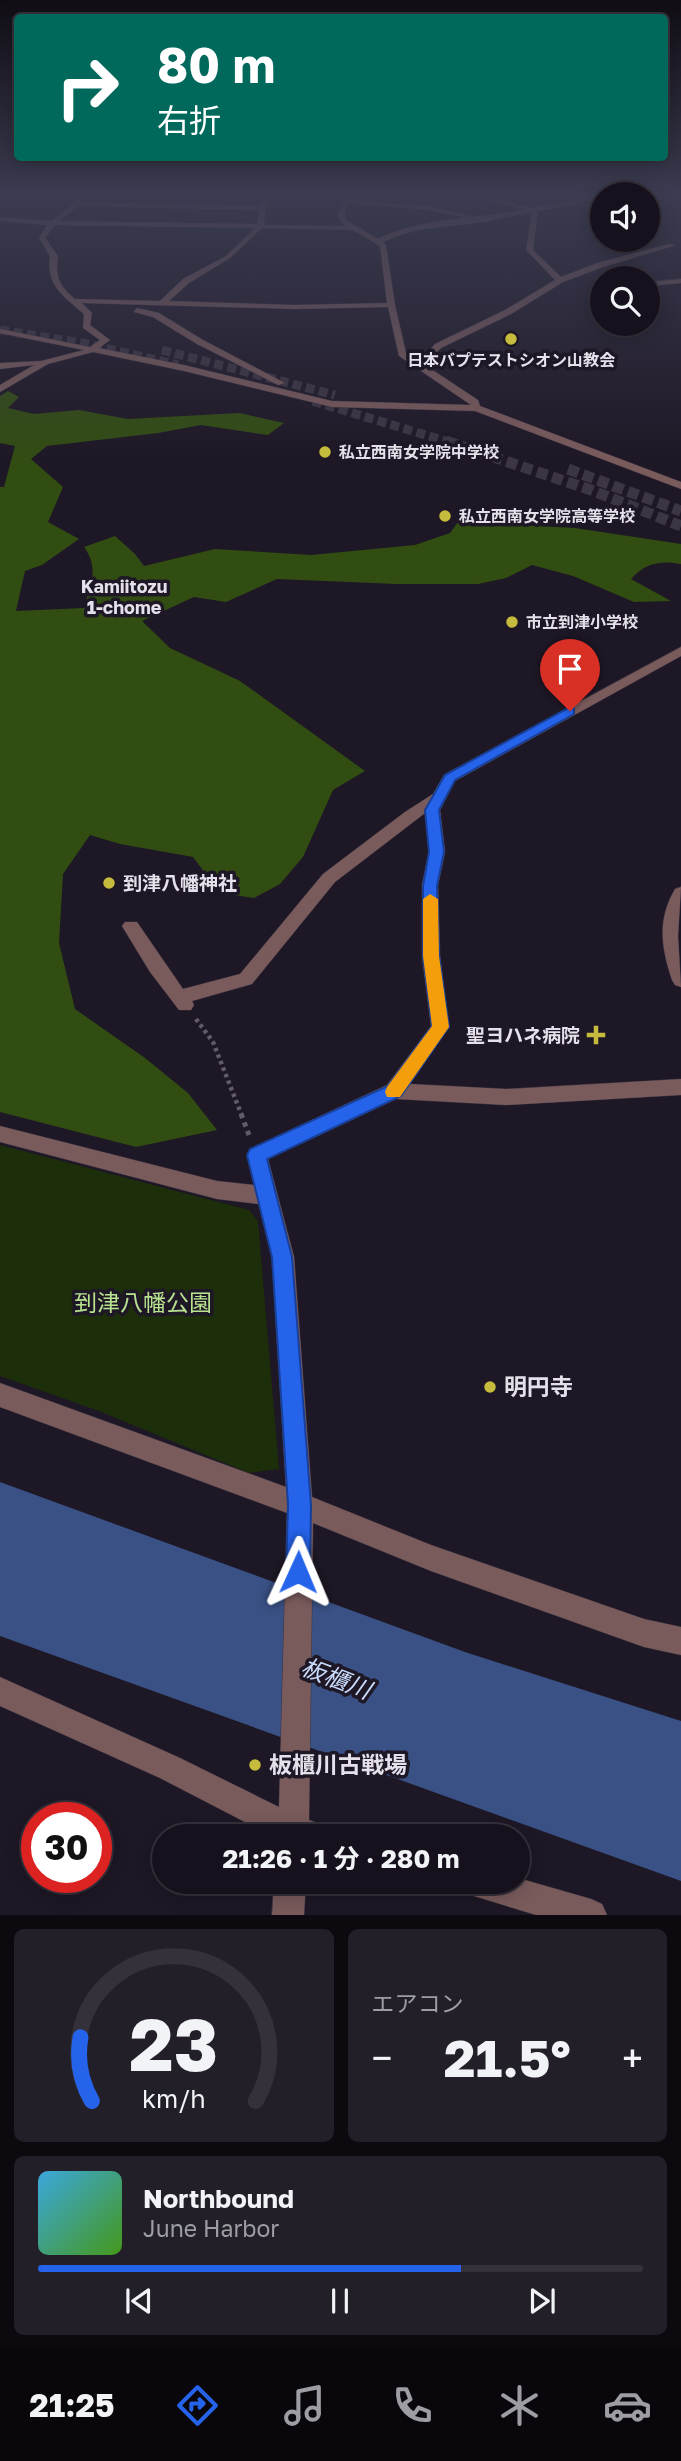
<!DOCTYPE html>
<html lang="ja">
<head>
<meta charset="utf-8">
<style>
	:root { --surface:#16111c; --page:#231f29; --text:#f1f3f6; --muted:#9e9da3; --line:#35313b; --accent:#2563eb }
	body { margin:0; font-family:"Golos Text","Noto Sans JP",sans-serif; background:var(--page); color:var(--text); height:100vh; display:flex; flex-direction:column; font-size:26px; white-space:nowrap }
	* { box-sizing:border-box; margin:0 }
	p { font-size:23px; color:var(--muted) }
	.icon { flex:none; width:38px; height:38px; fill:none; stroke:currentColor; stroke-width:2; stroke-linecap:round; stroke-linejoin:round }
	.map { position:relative; height:1915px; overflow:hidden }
	.side { display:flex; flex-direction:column; gap:14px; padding:14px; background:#0c090f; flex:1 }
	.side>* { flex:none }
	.banner { position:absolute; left:14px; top:14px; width:654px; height:147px; border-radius:7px; box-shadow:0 4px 18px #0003,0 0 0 2px var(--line); background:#00695c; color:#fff; overflow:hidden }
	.fabs { position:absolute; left:590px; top:182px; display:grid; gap:14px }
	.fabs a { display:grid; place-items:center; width:70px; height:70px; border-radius:50%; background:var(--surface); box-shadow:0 4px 18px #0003,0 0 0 2px var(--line); font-size:35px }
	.speed { position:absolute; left:21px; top:1802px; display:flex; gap:14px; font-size:35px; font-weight:700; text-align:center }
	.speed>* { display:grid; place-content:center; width:91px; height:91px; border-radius:50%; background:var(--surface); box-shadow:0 4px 18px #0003,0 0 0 2px var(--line); line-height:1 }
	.speed .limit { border:10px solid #d22; background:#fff; color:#111 }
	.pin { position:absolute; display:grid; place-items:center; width:60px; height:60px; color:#fff; margin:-72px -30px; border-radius:50% 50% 50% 0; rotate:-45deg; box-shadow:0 0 7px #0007 }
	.pin .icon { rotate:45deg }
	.me { position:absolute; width:77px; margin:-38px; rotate:1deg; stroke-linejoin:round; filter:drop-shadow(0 0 5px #0008) }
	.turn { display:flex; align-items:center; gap:24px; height:147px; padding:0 28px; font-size:32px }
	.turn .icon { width:91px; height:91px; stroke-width:2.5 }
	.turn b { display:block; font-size:49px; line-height:60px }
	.big { font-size:52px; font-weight:700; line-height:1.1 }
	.side .card { flex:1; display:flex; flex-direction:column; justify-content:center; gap:10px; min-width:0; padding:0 24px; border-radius:10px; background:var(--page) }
	.side .dial { align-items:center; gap:0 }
	.dial svg { height:182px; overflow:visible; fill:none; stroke:var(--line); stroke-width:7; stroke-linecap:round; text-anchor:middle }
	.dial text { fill:var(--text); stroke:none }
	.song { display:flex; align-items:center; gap:21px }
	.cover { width:84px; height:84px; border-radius:10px; background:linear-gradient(135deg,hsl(200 70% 55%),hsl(100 70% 35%)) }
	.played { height:7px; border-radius:4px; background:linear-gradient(90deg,var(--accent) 70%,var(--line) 70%) }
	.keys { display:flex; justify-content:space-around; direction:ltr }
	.heat { display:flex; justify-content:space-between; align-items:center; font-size:38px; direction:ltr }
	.side .tiles { flex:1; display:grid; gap:14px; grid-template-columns:1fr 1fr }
	.card:last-child { grid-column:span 2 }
	.trip { position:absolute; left:152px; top:1824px; width:378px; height:70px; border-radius:35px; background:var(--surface); box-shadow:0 4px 18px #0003,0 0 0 2px var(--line); font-weight:700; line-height:70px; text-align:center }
	.dock { display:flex; height:112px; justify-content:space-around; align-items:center; background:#09070b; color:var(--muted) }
	.dock .icon { width:49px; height:49px }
	.dock .on { color:var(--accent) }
	.dock b { font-size:32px; color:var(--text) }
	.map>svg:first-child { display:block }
	.green { fill:#1d2e0a }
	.forest { fill:#324d12 }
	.water { fill:#395185 }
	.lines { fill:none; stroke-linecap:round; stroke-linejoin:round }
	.minor-tunnel-far1 { stroke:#3c3543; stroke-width:9; stroke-dasharray:9 4.5; stroke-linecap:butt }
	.minor-tunnel { stroke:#3c3543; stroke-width:11; stroke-dasharray:11 5; stroke-linecap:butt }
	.minor-casing { stroke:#3a3341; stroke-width:1 }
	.path-far1 { stroke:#625b68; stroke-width:4.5; stroke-dasharray:3.5 3.5; stroke-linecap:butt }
	.path { stroke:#625b68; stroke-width:5; stroke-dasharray:4.5 4.5; stroke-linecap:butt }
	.minor { fill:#7a5b5c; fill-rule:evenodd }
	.route { fill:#2563eb; stroke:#184099; stroke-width:2 }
	.slow { fill:#f59e0b }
	.poi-dot { fill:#c6bb3c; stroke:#1e1725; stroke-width:2.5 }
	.labels { text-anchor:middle; stroke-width:7; stroke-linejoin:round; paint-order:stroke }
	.far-poi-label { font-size:16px; font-weight:bold; fill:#e5e0ea; stroke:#1e1725; text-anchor:start }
	.far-neighbourhood-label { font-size:18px; font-weight:bold; fill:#e5e0ea; stroke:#1e1725 }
	.poi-label { font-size:19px; font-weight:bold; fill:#e5e0ea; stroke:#1e1725; text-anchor:start }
	.near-park-label { font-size:23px; fill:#b7e28e; stroke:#1e1725 }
	.near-poi-label { font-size:23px; font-weight:bold; fill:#e5e0ea; stroke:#1e1725; text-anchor:start }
	.near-water-label { font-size:24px; font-style:italic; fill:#cadbfb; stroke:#1e1725 }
</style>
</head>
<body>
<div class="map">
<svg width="681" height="1915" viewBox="0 0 681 1915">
	<rect width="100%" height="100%" fill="#1e1725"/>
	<path class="green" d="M0 1145 249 1210 258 1221 279 1469 249 1473 99 1411 0 1376Z"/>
	<path class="forest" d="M8 391 19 397 8 408 34 414 79 410 128 419 240 413 284 423 268 435 201 425 158 433 47 446 31 459 63 487 48 522 79 539 42 565 25 571 16 611 84 608C90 585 100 569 84 547L115 536 135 554 144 566 215 549 311 555 415 545 450 533 458 522 575 528 681 544V564C661 560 645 563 631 579L671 601 634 602 573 576 532 565 506 578 478 584H397L277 579 226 602 194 597 142 621 170 648 240 681 365 771 333 790 303 857 280 884 254 898 220 893 193 857 120 844 90 835 63 874 59 943 75 1009 145 1058 188 1093 217 1130 136 1147 0 1112V487H4L15 446 0 443V396Z"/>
	<path class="water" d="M0 1482 465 1652 681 1721V1881L0 1636Z"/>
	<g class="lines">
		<path class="minor-tunnel-far1" d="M0 330 83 343 178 365
			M162 350 335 395
			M313 401 452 443"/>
		<path class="minor-tunnel" d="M446 441 591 490 681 526
			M568 469 681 511"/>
		<g class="minor-casing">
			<path id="minor" d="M84 195H91L83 202 260 206 266 195H272L265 208 264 225 347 226 341 222 338 214 348 195H354L351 200 427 206 470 216 467 218 427 210 348 203 345 210 346 220 378 239C423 217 476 219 524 210L475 195H486L532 208 602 195V199L538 211 533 250 561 277 597 263 669 244H673V246L603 267 563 282 511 314 441 348 425 365 478 400 480 406 681 482V489L475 411 332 407 184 371 93 352 48 364 0 392V385L34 365 0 369V363L41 361 84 350 0 333V329L90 347 100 340 83 328 84 314C63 296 46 286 50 256L39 238 47 225 0 221V217L52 221ZM78 206 259 210 257 224 59 221ZM532 212 526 250 555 280 505 310 435 344 419 362 406 353 395 305 386 245 383 242C416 226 448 227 484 222 500 219 516 215 532 212ZM55 225 255 228 226 256 183 279 160 301 75 299C59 286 55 276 58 256L45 238ZM262 228 353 230 380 246 387 303 295 305 169 301 189 283 230 258ZM82 303 295 309 388 307 399 356 471 405 332 401 184 365 99 348 110 340 90 325 92 313Z
				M681 279V283L648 286V282Z
				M137 308 159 313 203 340 285 383 278 385 197 344 153 317 134 312Z
				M681 647V656L455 781 440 810 445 852 438 885 440 956 449 1027 410 1084 506 1089 681 1079V1095L506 1105 396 1099 268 1159 294 1257 312 1497 431 1545 644 1619 681 1627V1655L644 1647 431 1571 313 1523 309 1820 323 1825 327 1836H272L160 1778 0 1706V1677L180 1758 279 1807 287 1513 0 1407V1383L286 1487 272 1257 259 1204 217 1199 0 1142V1126L217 1181 254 1185 247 1155 250 1149 387 1085 431 1026 422 956V885L429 852 425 813 335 882 252 984 192 1001 194 1005 191 1010H179L150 972 122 926 125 922H137L183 989 240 974 323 874 405 812 433 794 444 775Z
				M681 887 678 936 681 987 675 985 672 980C661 947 657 920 675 889Z
				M518 1878 591 1899 602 1904 607 1915H536L461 1892 456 1881H518Z
				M274 1881H306L304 1915H272Z"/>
		</g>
		<path class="path-far1" d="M196 1019 213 1042 242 1116"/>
		<path class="path" d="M241 1114 249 1135"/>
		<use href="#minor" class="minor"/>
	</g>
	<linearGradient id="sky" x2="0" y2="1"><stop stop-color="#100d14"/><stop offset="0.42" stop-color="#3b3c51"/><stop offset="1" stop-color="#3b3c51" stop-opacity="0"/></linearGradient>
	<rect width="681" height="463" fill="url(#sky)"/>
	<path class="route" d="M570 707 574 708V714L455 780 439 810 444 852 437 886 439 956 449 1027 446 1031 401 1096 267 1159 292 1257 311 1505 310 1572 307 1580 298 1584 290 1580 286 1572 288 1505 272 1257 247 1155 250 1149 388 1086 432 1026 423 956V886L429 852 425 810 445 775Z"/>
	<path class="slow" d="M430 894 438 899 439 956 449 1027 400 1097H387L385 1092 387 1087 432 1026 423 956V899Z"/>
	<g class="poi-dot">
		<circle cx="511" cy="339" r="7"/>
		<circle cx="325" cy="452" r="7"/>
		<circle cx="445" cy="516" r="7"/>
		<circle cx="512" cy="622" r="7"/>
		<circle cx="109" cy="883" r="7"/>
		<path d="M592.5 1024.5h7v7h7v7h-7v7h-7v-7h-7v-7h7z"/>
		<circle cx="490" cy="1387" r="7"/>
		<circle cx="255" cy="1765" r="7"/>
	</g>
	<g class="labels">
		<g class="far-poi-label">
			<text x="511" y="366" text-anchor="middle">日本バプテストシオン山教会</text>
			<text x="339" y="458">私立西南女学院中学校</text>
			<text x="459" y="522">私立西南女学院高等学校</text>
			<text x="526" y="628">市立到津小学校</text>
		</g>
		<g class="far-neighbourhood-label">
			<text x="124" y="593">Kamiitozu<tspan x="124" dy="21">1-chome</tspan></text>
		</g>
		<g class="poi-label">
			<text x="123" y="890">到津八幡神社</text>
			<text x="580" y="1042" text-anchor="end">聖ヨハネ病院</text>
		</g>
		<g class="near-park-label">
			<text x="143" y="1311">到津八幡公園</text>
		</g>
		<g class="near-poi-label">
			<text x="504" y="1395">明円寺</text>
			<text x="269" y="1773">板櫃川古戦場</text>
		</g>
		<g class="near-water-label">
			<text transform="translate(336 1679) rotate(21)" y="8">板櫃川</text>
		</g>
	</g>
</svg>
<div class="fabs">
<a><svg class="icon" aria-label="sound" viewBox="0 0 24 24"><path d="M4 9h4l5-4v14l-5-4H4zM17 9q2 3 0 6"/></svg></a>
<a><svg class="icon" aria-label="search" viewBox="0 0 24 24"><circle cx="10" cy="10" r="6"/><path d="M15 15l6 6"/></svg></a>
</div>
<div class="speed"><div class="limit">30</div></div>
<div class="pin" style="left:570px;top:711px;background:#d93025"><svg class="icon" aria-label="arrive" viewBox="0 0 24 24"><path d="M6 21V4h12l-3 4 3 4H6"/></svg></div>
<svg class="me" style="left:298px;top:1572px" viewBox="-20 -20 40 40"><path d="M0-17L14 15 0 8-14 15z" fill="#2563eb" stroke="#fff" stroke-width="4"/></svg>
<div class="trip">21:26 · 1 分 · 280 m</div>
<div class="banner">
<div class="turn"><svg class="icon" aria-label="right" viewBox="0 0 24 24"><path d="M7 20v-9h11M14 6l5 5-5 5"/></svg><div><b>80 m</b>右折</div></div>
</div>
</div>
<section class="side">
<div class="tiles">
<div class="card dial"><svg viewBox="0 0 100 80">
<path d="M14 69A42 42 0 1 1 86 69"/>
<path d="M14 69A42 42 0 0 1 9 41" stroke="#2563eb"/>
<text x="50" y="56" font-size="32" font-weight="700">23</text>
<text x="50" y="72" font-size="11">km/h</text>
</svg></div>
<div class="card"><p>エアコン</p>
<div class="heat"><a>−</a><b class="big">21.5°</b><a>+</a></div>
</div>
<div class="card">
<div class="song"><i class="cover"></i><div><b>Northbound</b><p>June Harbor</p></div></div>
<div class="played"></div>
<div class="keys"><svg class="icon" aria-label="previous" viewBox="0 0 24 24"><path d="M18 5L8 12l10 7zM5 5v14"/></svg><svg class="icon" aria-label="pause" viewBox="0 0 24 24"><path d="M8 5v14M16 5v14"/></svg><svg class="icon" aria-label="next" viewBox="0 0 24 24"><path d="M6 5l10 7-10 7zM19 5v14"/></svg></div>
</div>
</div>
</section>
<nav class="dock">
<b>21:25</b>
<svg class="icon on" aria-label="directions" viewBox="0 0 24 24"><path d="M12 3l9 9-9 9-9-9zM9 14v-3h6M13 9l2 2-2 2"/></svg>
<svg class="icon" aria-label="music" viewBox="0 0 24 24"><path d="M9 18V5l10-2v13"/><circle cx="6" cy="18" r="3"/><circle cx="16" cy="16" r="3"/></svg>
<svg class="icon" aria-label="phone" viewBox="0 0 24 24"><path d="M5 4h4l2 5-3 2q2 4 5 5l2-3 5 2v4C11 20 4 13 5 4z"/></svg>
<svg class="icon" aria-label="climate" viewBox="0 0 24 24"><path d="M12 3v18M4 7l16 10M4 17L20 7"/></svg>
<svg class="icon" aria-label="car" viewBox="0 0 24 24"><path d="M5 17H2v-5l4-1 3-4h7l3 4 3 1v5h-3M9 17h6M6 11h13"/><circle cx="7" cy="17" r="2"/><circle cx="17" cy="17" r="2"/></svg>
</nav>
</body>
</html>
